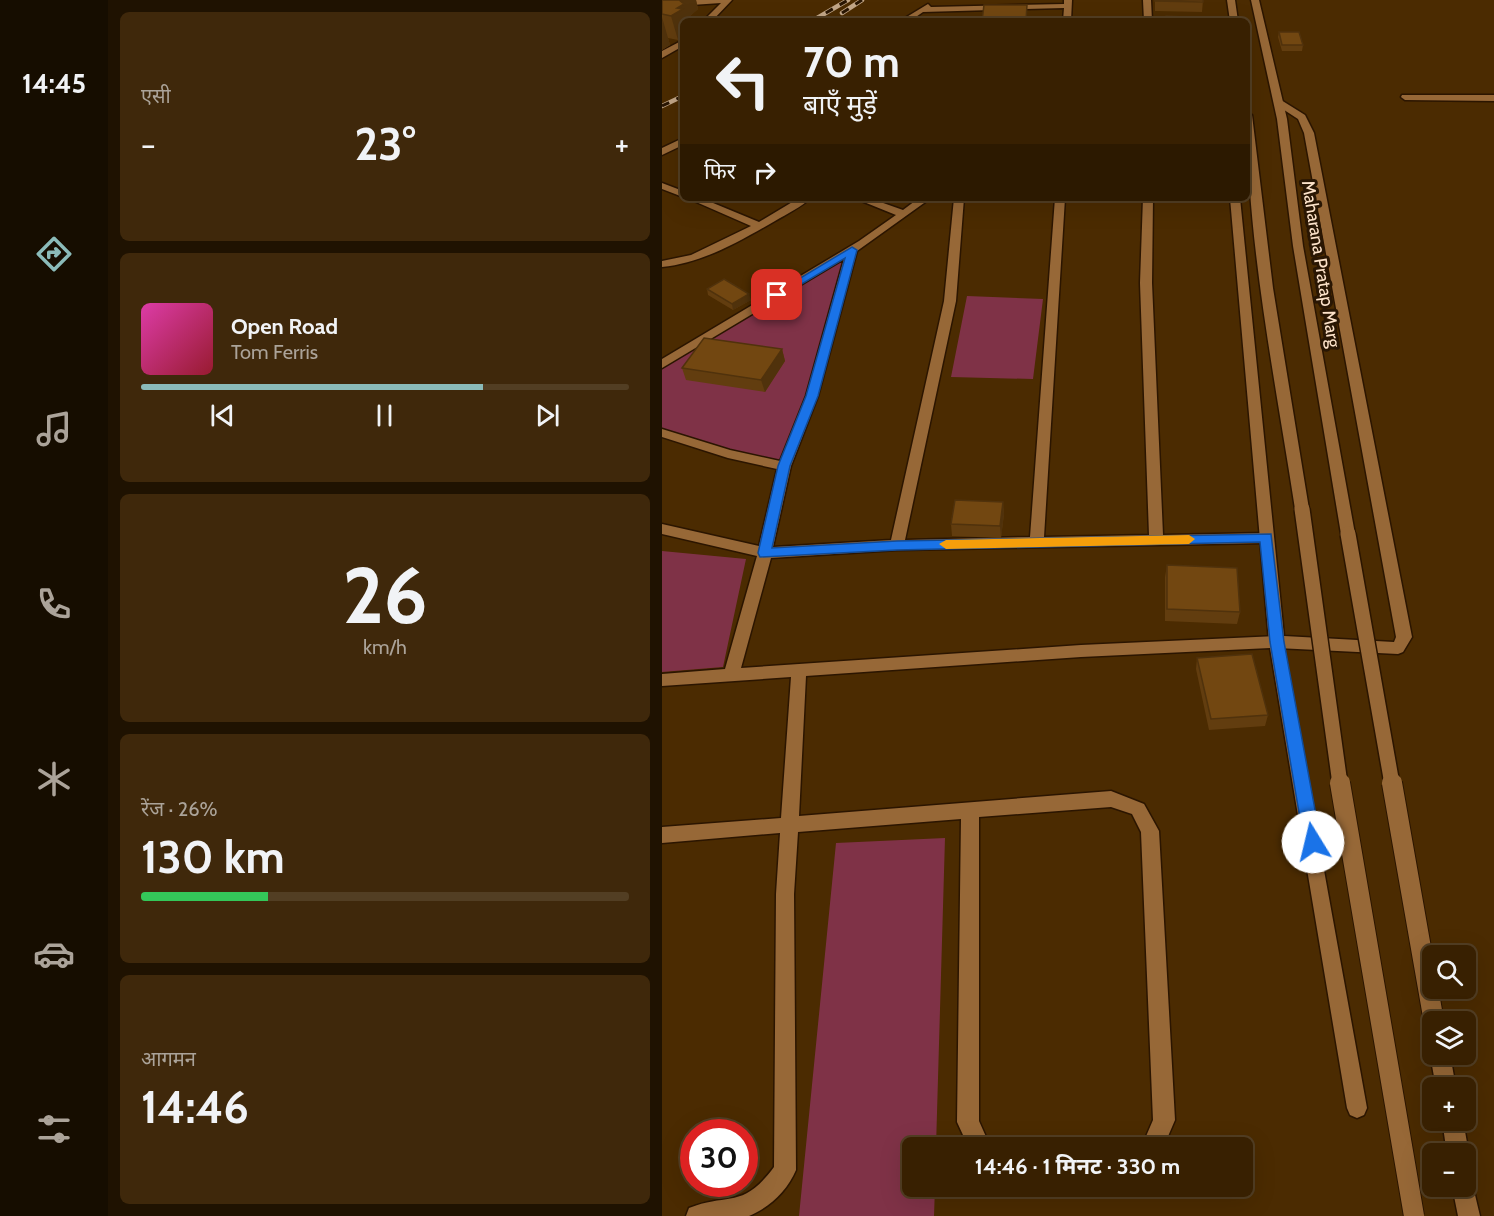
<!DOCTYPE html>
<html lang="hi">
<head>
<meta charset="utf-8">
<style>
	:root { --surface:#382001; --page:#3f280b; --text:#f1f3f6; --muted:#aba399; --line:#523e23; --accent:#8bbbb9 }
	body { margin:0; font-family:Cabin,"Noto Sans Devanagari",sans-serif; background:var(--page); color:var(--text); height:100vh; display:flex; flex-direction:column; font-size:22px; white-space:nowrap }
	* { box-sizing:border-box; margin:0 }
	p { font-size:20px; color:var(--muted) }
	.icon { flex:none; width:33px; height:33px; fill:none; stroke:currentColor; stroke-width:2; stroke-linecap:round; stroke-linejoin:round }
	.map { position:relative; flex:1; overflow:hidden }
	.side { display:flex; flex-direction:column; gap:12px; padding:12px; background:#1f1201; width:554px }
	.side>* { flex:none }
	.top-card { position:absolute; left:18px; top:18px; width:570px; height:183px; border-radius:9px; box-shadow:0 6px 24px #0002,0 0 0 2px var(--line); background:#382001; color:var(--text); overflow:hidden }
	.tools { position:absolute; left:760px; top:945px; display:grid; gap:12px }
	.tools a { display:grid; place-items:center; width:54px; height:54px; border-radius:9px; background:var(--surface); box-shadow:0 6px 24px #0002,0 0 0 2px var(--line); font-size:30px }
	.speed { position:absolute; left:18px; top:1119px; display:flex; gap:12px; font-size:30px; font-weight:700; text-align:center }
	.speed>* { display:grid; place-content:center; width:78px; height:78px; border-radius:50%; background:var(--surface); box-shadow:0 6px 24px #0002,0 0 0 2px var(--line); line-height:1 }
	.speed .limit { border:9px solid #d22; background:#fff; color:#111 }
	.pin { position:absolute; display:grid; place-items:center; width:51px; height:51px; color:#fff; margin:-26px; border-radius:12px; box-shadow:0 3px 9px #0006 }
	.me { position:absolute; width:66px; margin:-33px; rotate:351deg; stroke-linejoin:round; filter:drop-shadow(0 0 4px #0008) }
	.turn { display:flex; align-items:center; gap:21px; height:126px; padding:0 24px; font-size:27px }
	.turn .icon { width:78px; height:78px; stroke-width:2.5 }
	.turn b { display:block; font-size:42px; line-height:51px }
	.then { display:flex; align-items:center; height:57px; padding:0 24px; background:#0003; gap:12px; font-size:22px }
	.big { font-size:45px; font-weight:700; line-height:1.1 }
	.side .widget { flex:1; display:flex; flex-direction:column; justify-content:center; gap:9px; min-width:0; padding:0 21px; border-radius:9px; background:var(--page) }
	.side .dial { align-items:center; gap:0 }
	.dial b { font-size:78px; line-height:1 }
	.song { display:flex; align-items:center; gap:18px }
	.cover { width:72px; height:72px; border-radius:9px; background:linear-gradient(135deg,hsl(320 70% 55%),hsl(350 70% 35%)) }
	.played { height:6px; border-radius:3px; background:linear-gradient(90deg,var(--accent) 70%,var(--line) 70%) }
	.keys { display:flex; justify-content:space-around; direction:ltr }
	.heat { display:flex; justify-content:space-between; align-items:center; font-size:33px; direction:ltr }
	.charge { height:9px; border-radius:4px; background:linear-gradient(90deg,#34c759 26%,var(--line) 0) }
	.trip { position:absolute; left:240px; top:1137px; width:351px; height:60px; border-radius:9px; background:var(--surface); box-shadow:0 6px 24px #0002,0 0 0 2px var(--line); font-weight:700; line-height:60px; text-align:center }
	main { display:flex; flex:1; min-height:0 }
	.tabs { display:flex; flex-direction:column; width:108px; justify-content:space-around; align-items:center; background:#160d00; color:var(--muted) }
	.tabs .icon { width:42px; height:42px }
	.tabs .on { color:var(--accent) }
	.tabs b { font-size:27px; color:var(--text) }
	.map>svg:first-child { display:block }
	.green { fill:#7f3247 }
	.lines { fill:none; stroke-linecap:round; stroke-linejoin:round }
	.service-casing { stroke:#2b1500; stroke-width:3 }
	.minor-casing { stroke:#2b1500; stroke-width:3 }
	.tertiary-casing { stroke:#2b1500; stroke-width:3 }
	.secondary-casing { stroke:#2b1500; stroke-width:3 }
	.service { fill:#976837; fill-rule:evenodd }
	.minor { fill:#976837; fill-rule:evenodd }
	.tertiary { fill:#976837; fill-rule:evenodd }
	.secondary { fill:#976837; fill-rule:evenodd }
	.rail-casing { stroke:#c2a687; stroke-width:4.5 }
	.rail { stroke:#291603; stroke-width:3; stroke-dasharray:8; stroke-linecap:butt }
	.secondary-bridge-far1-casing { stroke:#2b1500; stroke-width:18; stroke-linecap:butt }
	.secondary-bridge-casing { stroke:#2b1500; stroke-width:22; stroke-linecap:butt }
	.secondary-bridge-far1 { stroke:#976837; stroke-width:15 }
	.secondary-bridge { stroke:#976837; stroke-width:20 }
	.wall { fill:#623d0f }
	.shaded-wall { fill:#50320c }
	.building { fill:#724711; stroke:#50320c; stroke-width:1.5 }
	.route { fill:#1a73e8; stroke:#114b97; stroke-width:1.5 }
	.slow { fill:#f59e0b }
	.labels { text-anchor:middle; stroke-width:6; stroke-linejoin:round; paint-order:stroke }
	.far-street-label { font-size:18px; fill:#fce2c9; stroke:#291603 }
</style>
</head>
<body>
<main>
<nav class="tabs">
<b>14:45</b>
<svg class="icon on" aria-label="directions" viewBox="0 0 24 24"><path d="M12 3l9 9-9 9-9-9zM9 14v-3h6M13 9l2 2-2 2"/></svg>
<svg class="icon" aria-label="music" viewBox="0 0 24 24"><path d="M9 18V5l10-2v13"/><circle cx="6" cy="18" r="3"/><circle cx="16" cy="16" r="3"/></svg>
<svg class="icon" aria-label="phone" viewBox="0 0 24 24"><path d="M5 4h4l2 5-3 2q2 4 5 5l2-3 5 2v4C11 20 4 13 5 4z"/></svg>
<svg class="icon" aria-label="climate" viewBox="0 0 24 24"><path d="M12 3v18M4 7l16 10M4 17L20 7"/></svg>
<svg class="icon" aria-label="car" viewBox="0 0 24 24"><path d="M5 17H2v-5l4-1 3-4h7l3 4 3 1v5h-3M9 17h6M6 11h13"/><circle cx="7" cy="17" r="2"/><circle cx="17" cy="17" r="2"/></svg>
<svg class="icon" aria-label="filters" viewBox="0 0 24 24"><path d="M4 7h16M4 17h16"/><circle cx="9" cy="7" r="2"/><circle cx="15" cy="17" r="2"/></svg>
</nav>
<section class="side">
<div class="widget"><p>एसी</p>
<div class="heat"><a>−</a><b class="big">23°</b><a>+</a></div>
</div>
<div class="widget">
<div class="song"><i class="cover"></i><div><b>Open Road</b><p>Tom Ferris</p></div></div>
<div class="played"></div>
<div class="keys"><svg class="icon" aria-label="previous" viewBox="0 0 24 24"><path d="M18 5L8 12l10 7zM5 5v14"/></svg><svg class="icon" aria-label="pause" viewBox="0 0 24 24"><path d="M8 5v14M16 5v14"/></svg><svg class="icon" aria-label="next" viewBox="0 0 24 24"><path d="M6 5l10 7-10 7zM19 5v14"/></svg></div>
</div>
<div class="widget dial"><b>26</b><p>km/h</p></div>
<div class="widget"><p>रेंज · 26%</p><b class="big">130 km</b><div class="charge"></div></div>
<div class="widget"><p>आगमन</p><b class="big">14:46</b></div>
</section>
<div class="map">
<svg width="833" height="1216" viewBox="0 0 833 1216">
	<rect width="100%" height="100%" fill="#4b2b01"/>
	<path class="green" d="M190 250 122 466 0 433V364Z
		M305 296 381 299 371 379 289 377Z
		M0 551 84 559 61 667 0 672Z
		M283 838 274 1147 250 1148V1186L273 1187 272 1216H137L174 843Z"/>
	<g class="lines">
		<g class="service-casing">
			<path id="service" d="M740 95H833V101L743 100 739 97Z"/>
		</g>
		<g class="minor-casing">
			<path id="minor" d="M33 0H70L50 21H41L59 3 0 7V3Z
				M402 0H410L409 21H401L402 8 261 12 248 21H238L266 4 269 7 402 4Z
				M481 0H489L490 21H482Z
				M21 40V46L0 58V51Z
				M21 138V145L0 155V148Z
				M0 183 21 191V197L0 189Z
				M25 198H39L97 222 137 198H149C139 207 125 214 113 221 78 241 41 263 0 267V261L29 255 89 226Z
				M192 198H207L241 210 257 198H269L195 251 156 396 129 466 111 547 229 540 282 301 292 198H302L294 301 243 540 368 537 393 198H403L382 537 487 535 478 283 481 198H491L490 283 501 535 604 533 611 538 604 543 235 550 109 558 79 668 419 645 615 636 620 638 705 1108 702 1115 695 1118 688 1115 685 1108 608 648 419 657 144 676 137 816 449 791 482 804 497 831 513 1120 501 1148H479L491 1120 479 832 470 814 449 807 317 817V1121L329 1148H307L295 1122 299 819 136 832 132 894 134 1170C125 1191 108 1207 87 1216H24L27 1208C67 1192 80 1210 112 1167L114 894 118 833 0 843V827L119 818 129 677 0 686V674L63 669 95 556 0 534V524L97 546 115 469 66 458 0 437V429L68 450 118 461 144 396 182 259 0 368V359L197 241 234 215Z"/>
		</g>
		<g class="tertiary-casing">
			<path id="tertiary" d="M613 100H619L643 115 652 133 750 637 741 652 736 654 615 648 610 646 607 642 568 198H578L622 636 732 642 734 637 642 133 636 119 613 104Z"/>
		</g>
		<g class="secondary-casing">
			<path id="secondary" d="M565 0H573L576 21H568Z
				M589 0H597L625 119 641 246 693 534 686 539 679 534 631 246 615 119Z
				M585 112 590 115 611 288 647 509 640 514 633 509C613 378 585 245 585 112Z
				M771 1047V1054H788L794 1088H774L768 1054Z
				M780 1120H801L807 1154 804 1161V1154H785Z
				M804 1176 809 1178 818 1216H796L790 1186H804Z"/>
		</g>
		<use href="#service" class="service"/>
		<use href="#minor" class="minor"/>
		<use href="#tertiary" class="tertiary"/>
		<use href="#secondary" class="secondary"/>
		<g class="rail-casing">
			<path id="rail" d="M180 13 200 0
				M150 21 186 0
				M0 106 21 96"/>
		</g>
		<use href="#rail" class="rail"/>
		<g class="secondary-bridge-far1-casing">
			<path id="secondary-bridge-far1" d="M640 509 678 784
				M686 534 730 784"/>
		</g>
		<g class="secondary-bridge-casing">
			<path id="secondary-bridge" d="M678 783 752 1216
				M730 783 772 1022"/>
		</g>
		<use href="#secondary-bridge-far1" class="secondary-bridge-far1"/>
		<use href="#secondary-bridge" class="secondary-bridge"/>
	</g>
	<path class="wall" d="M0 0H34L36 9 26 18 27 21H21L16 40 6 38 8 45 0 50Z
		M493 0H541L540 12 493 11Z
		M617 32 641 45 640 51H620L616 37Z
		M45 289 89 300 71 310 46 295Z
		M120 349 123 361 103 392 24 380 20 368Z
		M341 502 342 514 339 538 290 536 289 524Z
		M505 565 578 612 575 624 503 621V577Z
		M535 658 606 715 603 726 547 730 534 669Z"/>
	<path class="shaded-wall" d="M16 0H34L36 9 26 18 27 21H21V36L16 40 9 16Z
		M0 17 8 45 0 50Z
		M87 294 89 300 71 310 70 304Z
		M120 349 123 361 103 392 99 380Z
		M341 502 342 514 339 538 338 526Z"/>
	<path class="building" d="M0 0H17L22 4 15 8 21 9 9 16 0 14Z
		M493 0H541V2L493 1Z
		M322 5H365L364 21H320Z
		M504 16 543 18V21H503Z
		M617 32H637L641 45H620Z
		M62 279 87 294 70 304 45 289Z
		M42 338 120 349 99 380 20 368Z
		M293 500 341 502 338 526 289 524Z
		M505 565 575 568 578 612 505 609Z
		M590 654 606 715 549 719 535 658Z"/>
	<path class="route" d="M190 247 195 250 156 396 128 466 110 548 235 541 609 534 622 642 659 842 656 847 651 849 645 847 642 842 608 642 598 542 235 550 98 557 96 553 116 466 144 396 183 258 118 297 110 295Z"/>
	<path class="slow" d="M527 535 533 539 527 544 284 549 277 544 284 540Z"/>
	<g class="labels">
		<g class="far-street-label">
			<text transform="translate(659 264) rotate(81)" y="6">Maharana Pratap Marg</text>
		</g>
	</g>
</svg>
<div class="tools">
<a><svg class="icon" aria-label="search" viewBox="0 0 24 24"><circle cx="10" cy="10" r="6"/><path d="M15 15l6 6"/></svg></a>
<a><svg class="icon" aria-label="layers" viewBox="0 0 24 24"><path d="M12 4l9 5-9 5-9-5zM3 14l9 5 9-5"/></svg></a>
<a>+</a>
<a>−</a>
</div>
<div class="speed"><div class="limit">30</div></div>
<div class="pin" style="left:115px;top:295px;background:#d93025"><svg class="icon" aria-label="arrive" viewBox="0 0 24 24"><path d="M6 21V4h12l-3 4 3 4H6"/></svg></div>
<svg class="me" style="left:651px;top:842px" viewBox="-20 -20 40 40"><circle r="19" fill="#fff"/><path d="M0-13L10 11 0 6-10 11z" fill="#1a73e8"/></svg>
<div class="trip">14:46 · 1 मिनट · 330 m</div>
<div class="top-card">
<div class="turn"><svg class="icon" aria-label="left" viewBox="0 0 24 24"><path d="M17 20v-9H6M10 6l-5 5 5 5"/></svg><div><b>70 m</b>बाएँ मुड़ें</div></div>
<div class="then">फिर<svg class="icon" aria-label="right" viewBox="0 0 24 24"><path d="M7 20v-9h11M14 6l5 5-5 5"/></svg></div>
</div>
</div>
</main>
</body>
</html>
